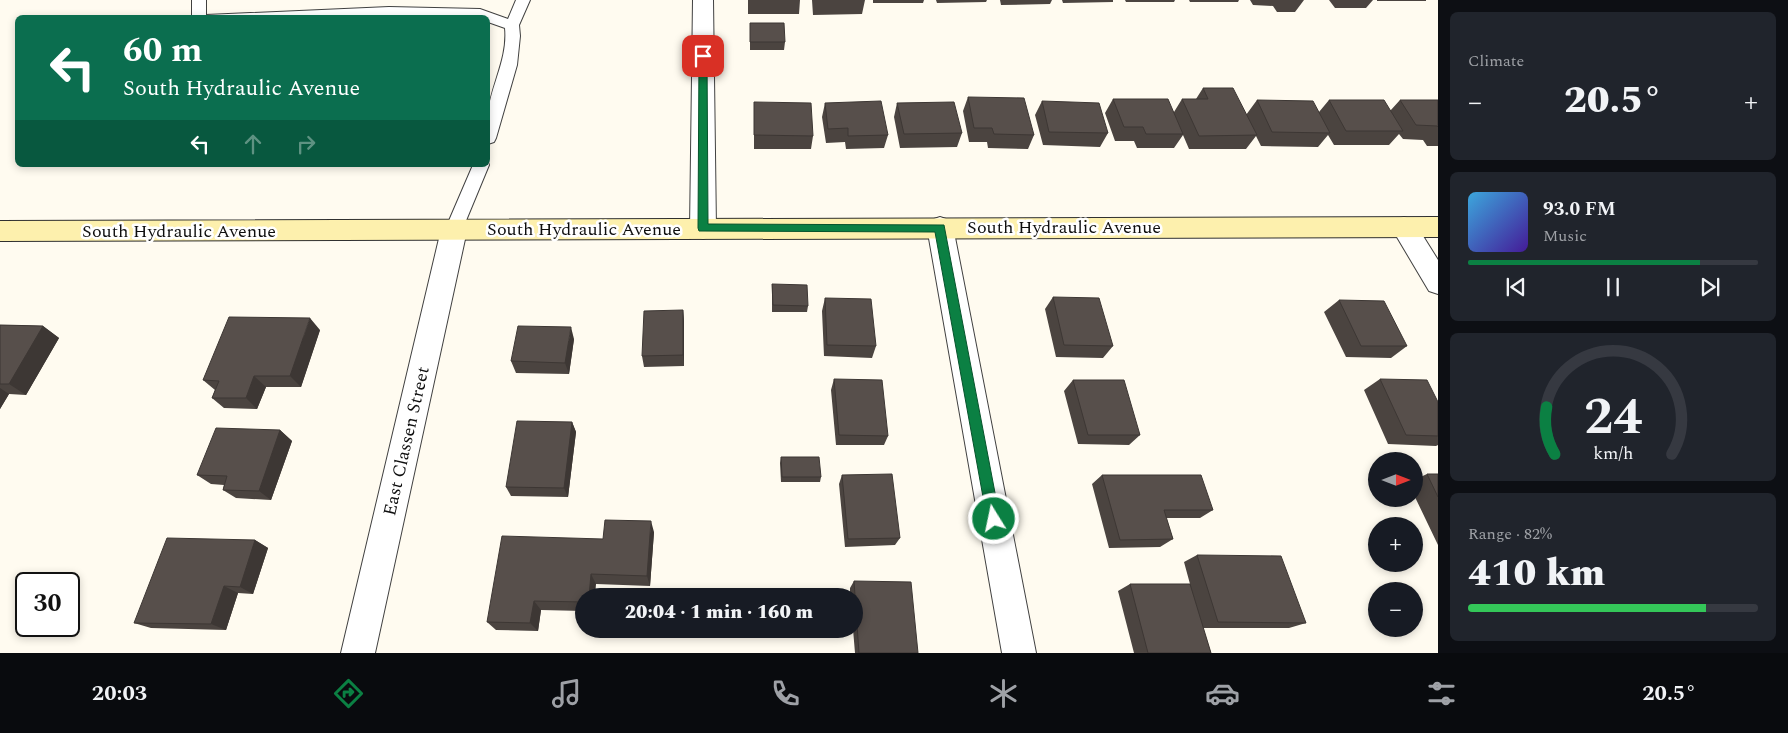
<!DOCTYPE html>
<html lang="en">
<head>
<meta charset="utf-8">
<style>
	:root { --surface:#171b24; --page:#20242c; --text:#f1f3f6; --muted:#9ea1a6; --line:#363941; --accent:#0b8043 }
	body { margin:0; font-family:Spectral,serif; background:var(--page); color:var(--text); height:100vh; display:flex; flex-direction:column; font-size:19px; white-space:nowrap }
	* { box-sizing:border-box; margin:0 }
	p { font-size:16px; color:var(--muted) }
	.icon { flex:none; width:28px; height:28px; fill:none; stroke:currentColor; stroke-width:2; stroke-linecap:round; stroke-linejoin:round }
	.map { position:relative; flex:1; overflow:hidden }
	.panel { display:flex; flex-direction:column; gap:12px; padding:12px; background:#0d0f14; width:350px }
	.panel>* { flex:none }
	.guide { position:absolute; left:15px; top:15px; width:475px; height:152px; border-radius:8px; box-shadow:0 2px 8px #0003; background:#0b6e4f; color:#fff; overflow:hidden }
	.needle { width:32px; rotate:90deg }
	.controls { position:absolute; left:1368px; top:452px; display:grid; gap:10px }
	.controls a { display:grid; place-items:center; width:55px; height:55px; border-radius:50%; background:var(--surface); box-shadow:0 2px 8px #0003; font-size:25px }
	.speed { position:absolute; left:15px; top:572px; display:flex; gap:10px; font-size:25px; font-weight:700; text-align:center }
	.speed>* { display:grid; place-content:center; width:65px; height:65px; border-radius:50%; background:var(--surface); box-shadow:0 2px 8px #0003; line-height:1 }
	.speed .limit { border:2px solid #111; border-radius:8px; background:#fff; color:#111 }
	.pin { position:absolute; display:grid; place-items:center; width:42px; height:42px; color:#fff; margin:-21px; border-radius:10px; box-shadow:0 2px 8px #0006 }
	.me { position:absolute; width:55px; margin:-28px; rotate:350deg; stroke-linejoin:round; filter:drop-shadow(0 0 4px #0008) }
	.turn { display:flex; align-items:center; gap:18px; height:105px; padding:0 25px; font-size:22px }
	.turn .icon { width:65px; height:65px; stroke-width:2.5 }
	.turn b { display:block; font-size:35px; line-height:42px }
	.lanes { display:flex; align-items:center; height:48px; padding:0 25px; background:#0003; justify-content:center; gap:25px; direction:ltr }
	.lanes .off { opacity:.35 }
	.big { font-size:38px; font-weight:800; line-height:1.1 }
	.panel .widget { flex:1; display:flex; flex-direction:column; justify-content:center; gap:8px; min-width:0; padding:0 18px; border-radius:8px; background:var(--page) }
	.panel .dial { align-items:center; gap:0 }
	.dial svg { height:130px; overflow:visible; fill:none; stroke:var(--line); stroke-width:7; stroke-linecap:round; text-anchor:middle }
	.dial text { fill:var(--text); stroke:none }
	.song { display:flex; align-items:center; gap:15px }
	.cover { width:60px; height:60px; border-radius:8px; background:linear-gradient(135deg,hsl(200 70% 55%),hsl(260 70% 35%)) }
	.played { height:5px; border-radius:2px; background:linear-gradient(90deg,var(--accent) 80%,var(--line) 80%) }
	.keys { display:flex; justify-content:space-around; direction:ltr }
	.heat { display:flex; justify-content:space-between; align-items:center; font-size:28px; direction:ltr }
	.charge { height:8px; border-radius:4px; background:linear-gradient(90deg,#34c759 82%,var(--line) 0) }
	.trip { position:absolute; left:575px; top:588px; width:288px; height:50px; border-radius:25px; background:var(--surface); box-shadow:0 2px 8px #0003; font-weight:800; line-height:50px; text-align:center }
	.menu { display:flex; height:80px; justify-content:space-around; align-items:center; background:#090b0e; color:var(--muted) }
	.menu .icon { width:35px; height:35px }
	.menu .selected { color:var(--accent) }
	.menu b { font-size:22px; color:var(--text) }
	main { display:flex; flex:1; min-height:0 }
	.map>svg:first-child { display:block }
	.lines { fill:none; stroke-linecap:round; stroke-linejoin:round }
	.lane-casing { stroke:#414141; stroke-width:2 }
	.street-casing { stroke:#414141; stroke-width:2 }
	.secondary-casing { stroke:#303030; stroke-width:2 }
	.lane { fill:#fff; fill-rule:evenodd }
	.street { fill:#fff; fill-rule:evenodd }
	.secondary { fill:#fdf0ad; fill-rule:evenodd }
	.wall { fill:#4b4440 }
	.shaded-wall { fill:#3d3734 }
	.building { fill:#574f4b; stroke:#3d3734 }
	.route { fill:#0b8043; stroke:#07532c }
	.labels { text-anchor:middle; stroke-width:5; stroke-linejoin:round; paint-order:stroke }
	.street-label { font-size:18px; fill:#0e0e0e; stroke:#fff }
</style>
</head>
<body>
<main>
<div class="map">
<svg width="1438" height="653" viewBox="0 0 1438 653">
	<rect width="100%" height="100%" fill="#fffbf0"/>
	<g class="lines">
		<g class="lane-casing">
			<path id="lane" d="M192 0H206V15L389 7 480 9 508 19 516 0H530L519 25 520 36 517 65 496 138 494 142 488 144C487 135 486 122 488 112 492 83 508 58 505 28L488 22V18H192Z
				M488 162 489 165 460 235 454 237 448 235 445 230 473 165H488Z"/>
		</g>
		<g class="street-casing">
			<path id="street" d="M693 0H713L716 229 712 236 703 239 694 236 690 229Z
				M940 217 949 220 953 227 1036 653H1002L927 227 931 220Z
				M1404 217 1413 220 1438 260V294L1429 291 1391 227 1395 220Z
				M454 220 463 223 467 230 375 653H341L441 230 445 223Z"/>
		</g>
		<g class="secondary-casing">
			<path id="secondary" d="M1438 217V237L0 241V221Z"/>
		</g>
		<use href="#lane" class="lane"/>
		<use href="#street" class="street"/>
		<use href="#secondary" class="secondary"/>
	</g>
	<path class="wall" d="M748 0H800L799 14H748Z
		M812 0H865L862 14 813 15Z
		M873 0H924L923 3H873Z
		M936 0H987L986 2 937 3Z
		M1000 0H1052L1050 4 1001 5Z
		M1062 0H1113V2L1063 3Z
		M1125 0H1175L1174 2H1126Z
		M1189 0H1239L1238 2H1190Z
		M1250 0H1304L1295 12H1277L1273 6 1253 5Z
		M1329 0H1373L1366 8H1335Z
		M1377 0H1426V1H1377Z
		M750 23 785 42 784 50H750Z
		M1203 88 1246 115 1257 100 1319 112 1329 100 1390 111 1400 100H1438V146H1427L1423 140 1403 139 1399 134 1389 145H1334L1328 135 1318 147 1261 146 1256 136 1246 149H1189L1183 135 1174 148H1137L1134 141H1115L1105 113 1113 99 1174 112 1182 99H1196Z
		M968 97 1034 135 1028 149 988 148 987 142H969L963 111Z
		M1042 101 1108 133 1100 147 1043 145 1035 115Z
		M754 102 813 136 811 149H754Z
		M825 103 888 135 884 148 846 149 845 142 826 143 822 117Z
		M897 103 962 133 957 147 900 148 894 117Z
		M772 284 808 306 807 312H772Z
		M1053 297 1113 346 1103 358 1056 357 1045 309Z
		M825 298 876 346 872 358 824 356 822 311Z
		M1339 300 1407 346 1391 358 1346 357 1324 312Z
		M683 310 684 322V366L644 367 642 356Z
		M0 325 43 326 59 338 26 395 9 394 0 409Z
		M320 330 301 387H266L257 409 224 408 212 398 215 390 203 380Z
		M574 339 569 374 516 373 511 361Z
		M834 379 888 436 884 445H836L831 390Z
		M1380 379 1438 402V445L1436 446 1388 444 1364 390Z
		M1073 380 1140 435 1129 445 1078 444 1064 391Z
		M572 422 576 432 568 497 511 496 506 487Z
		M280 430 292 441 271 500 236 498 223 490 224 485 211 484 197 475Z
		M781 457 821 477 820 482H781L780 463Z
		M1427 474H1438V545L1414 495V480Z
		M842 475 900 538 895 545 845 547 839 484Z
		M1102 475 1213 510 1200 518H1166L1173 539 1160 547 1109 548 1092 484Z
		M654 532 650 586 596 584 584 596V611L541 610 538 631 496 630 487 622 603 539Z
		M255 540 268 548 253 594 238 593 226 630 151 628 134 623Z
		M1197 555 1306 623 1289 628H1203L1211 653H1134L1118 591 1130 584H1190L1184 562Z
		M854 581 918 653H855L853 629H854V596H850V588Z"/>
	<path class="shaded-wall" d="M683 310 684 322V366L683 355Z
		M310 318 320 330 301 387 290 376Z
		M43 326 59 338 26 395 9 384Z
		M571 327 574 339 569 374 565 363Z
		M254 376 266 387 257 409 246 398Z
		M0 388 9 394 0 409Z
		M572 422 576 432 568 497 564 488Z
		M280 430 292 441 271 500 259 491Z
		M651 521 654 532 650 586 647 576Z
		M255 540 268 548 253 594 240 587Z
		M591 574 596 584 595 596H589Z
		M224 586 238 593 226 630 211 624Z
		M534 601 541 610 538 631 530 623Z"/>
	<path class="building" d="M750 23H784L785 42H750Z
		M1203 88H1233L1257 135 1199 136 1182 99H1208Z
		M968 97 1024 98 1034 135 994 134 992 128H974Z
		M1113 99H1168L1183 134H1146L1143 127H1124Z
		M1257 100 1313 101 1330 133 1272 132Z
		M1329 100H1384L1403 131H1346Z
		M1400 100H1438V127L1437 126 1416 125Z
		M881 101 888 135 848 136V128L828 129 825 103Z
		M1042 101 1099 103 1108 133 1049 132Z
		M754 102 811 103 813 136 754 135Z
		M954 102 962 133 904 134 897 103Z
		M772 284 807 285 808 306 773 305Z
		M1053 297 1099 298 1113 346 1064 345Z
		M825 298 871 299 876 346 827 345Z
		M1339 300 1384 301 1407 346H1361Z
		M683 310V355L642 356 644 311Z
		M229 317 310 318 290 376H254L246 398H212L219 381 203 380Z
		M0 325 43 326 9 384H0Z
		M518 326 571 327 565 363 511 361Z
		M834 379 882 380 888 436 839 435Z
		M1380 379 1427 380 1438 402V436L1406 435Z
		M1073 380H1124L1140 435H1088Z
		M517 421 572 422 564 488 506 487Z
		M216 428 280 430 259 491 223 490 227 476 197 475Z
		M781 457H819L821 477H782Z
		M892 474 900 538 848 539 842 475Z
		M1427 474H1438V497Z
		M1102 475H1201L1213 510H1164L1173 539 1120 540Z
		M605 520 651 521 647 576 591 574 589 596H584V602L534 601 530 623 487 622 502 536 603 539Z
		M167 538 255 540 240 587 224 586 211 624 134 623Z
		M1197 555 1281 556 1306 623 1218 622Z
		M854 581 911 582 918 653H859Z
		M1130 584H1190L1211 653H1148Z"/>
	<path class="route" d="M703 53 707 56 708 224 944 225 1000 519 998 523 994 525 989 523 987 519 935 232 699 231 698 228 699 56Z"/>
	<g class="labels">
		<g class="street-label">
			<text x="1064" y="233">South Hydraulic Avenue</text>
			<text x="584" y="235">South Hydraulic Avenue</text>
			<text x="179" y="237">South Hydraulic Avenue</text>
			<text transform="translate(406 441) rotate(-77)" y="6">East Classen Street</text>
		</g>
	</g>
</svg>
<div class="controls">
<a><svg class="needle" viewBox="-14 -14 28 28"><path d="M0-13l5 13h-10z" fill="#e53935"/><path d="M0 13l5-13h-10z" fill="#9ea1a6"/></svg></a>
<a>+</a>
<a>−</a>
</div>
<div class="speed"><div class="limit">30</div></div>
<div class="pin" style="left:703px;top:56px;background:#d93025"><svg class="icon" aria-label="arrive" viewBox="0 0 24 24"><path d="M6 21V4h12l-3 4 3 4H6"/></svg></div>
<svg class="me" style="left:994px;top:519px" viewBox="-20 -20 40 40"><circle r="17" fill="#0b8043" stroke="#fff" stroke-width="3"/><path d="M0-11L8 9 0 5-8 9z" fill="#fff"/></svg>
<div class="trip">20:04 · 1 min · 160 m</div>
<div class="guide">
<div class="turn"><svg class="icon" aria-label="left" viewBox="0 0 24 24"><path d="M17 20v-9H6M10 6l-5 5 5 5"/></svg><div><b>60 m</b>South Hydraulic Avenue</div></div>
<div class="lanes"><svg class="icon" aria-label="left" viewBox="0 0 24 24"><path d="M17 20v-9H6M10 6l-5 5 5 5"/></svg><svg class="icon off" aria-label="ahead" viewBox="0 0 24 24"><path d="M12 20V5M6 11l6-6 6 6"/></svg><svg class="icon off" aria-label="right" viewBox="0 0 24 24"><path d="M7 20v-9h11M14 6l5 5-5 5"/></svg></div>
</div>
</div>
<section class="panel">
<div class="widget"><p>Climate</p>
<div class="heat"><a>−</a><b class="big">20.5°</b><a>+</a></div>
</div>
<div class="widget">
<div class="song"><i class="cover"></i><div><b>93.0 FM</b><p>Music</p></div></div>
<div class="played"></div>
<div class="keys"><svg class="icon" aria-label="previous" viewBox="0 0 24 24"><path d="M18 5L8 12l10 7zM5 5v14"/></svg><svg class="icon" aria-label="pause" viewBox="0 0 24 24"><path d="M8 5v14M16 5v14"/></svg><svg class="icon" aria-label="next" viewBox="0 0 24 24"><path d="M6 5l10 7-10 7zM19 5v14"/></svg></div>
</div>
<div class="widget dial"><svg viewBox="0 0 100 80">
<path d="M14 69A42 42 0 1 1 86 69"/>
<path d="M14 69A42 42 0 0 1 9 40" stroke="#0b8043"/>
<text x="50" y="56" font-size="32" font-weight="700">24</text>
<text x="50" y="72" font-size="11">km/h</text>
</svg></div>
<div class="widget"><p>Range · 82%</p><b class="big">410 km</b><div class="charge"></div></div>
</section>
</main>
<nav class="menu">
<b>20:03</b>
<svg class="icon selected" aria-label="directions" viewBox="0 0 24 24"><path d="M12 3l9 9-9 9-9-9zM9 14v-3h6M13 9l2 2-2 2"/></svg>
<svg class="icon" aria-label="music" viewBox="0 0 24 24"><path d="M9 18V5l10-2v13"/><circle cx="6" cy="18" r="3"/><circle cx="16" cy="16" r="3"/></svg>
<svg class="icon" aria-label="phone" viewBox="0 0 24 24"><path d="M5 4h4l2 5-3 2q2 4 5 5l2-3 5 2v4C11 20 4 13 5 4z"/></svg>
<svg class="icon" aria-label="climate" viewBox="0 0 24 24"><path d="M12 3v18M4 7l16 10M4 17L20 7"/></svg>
<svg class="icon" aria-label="car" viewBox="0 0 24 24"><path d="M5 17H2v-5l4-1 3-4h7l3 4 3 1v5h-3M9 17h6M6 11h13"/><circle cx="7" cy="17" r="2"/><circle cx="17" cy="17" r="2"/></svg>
<svg class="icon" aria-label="filters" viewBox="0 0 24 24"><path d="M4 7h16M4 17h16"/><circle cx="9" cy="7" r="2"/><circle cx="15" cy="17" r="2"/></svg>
<b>20.5°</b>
</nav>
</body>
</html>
